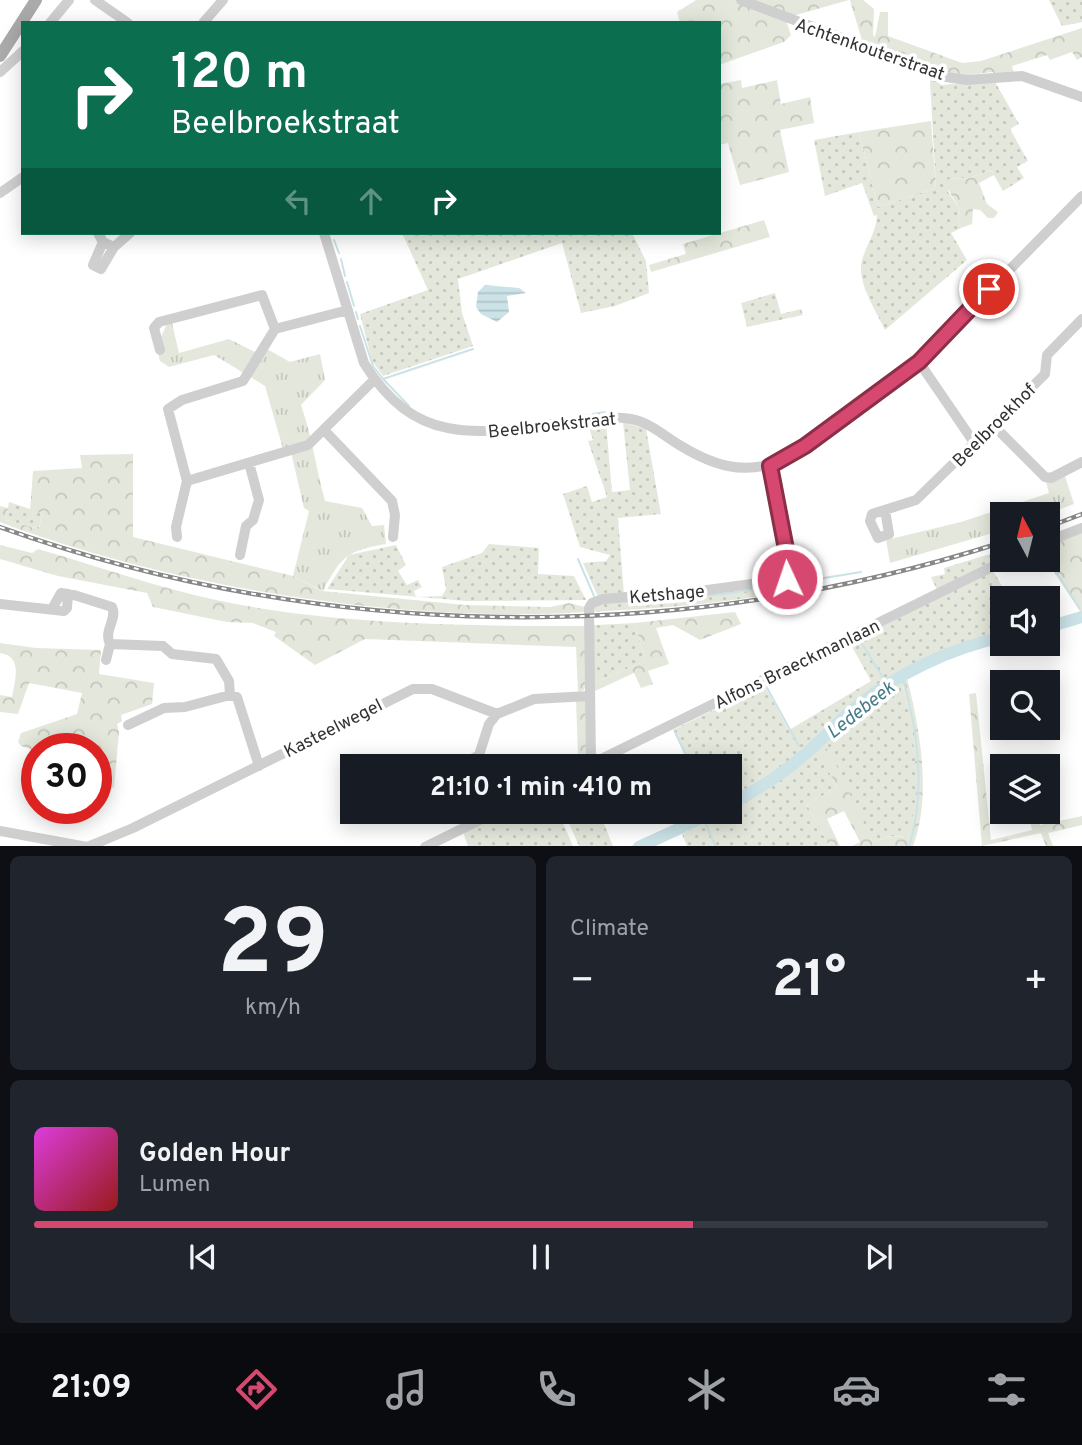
<!DOCTYPE html>
<html lang="en">
<head>
<meta charset="utf-8">
<style>
	:root { --surface:#171b24; --page:#20242c; --text:#f1f3f6; --muted:#9ea1a6; --line:#363941; --accent:#d6486f }
	body { margin:0; font-family:Overpass,sans-serif; background:var(--page); color:var(--text); height:100vh; display:flex; flex-direction:column; font-size:26px; white-space:nowrap }
	* { box-sizing:border-box; margin:0 }
	p { font-size:23px; color:var(--muted) }
	.icon { flex:none; width:38px; height:38px; fill:none; stroke:currentColor; stroke-width:2; stroke-linecap:round; stroke-linejoin:round }
	.map { position:relative; height:846px; overflow:hidden }
	.details { display:flex; flex-direction:column; gap:10px; padding:10px; background:#0d0f14; flex:1 }
	.details>* { flex:none }
	.top-card { position:absolute; left:21px; top:21px; width:700px; height:214px; border-radius:0px; box-shadow:0 4px 18px #0003; background:#0b6e4f; color:#fff; overflow:hidden }
	.needle { width:46px; rotate:353deg }
	.controls { position:absolute; left:990px; top:502px; display:grid; gap:14px }
	.controls a { display:grid; place-items:center; width:70px; height:70px; border-radius:0px; background:var(--surface); box-shadow:0 4px 18px #0003; font-size:35px }
	.speed { position:absolute; left:21px; top:733px; display:flex; gap:14px; font-size:35px; font-weight:700; text-align:center }
	.speed>* { display:grid; place-content:center; width:91px; height:91px; border-radius:50%; background:var(--surface); box-shadow:0 4px 18px #0003; line-height:1 }
	.speed .limit { border:10px solid #d22; background:#fff; color:#111 }
	.pin { position:absolute; display:grid; place-items:center; width:60px; height:60px; color:#fff; margin:-30px; border:4px solid #fff; border-radius:50%; box-shadow:0 2px 7px #0007 }
	.me { position:absolute; width:77px; margin:-38px; rotate:357deg; stroke-linejoin:round; filter:drop-shadow(0 0 5px #0008) }
	.turn { display:flex; align-items:center; gap:24px; height:147px; padding:0 35px; font-size:32px }
	.turn .icon { width:91px; height:91px; stroke-width:2.5 }
	.turn b { display:block; font-size:49px; line-height:60px }
	.lanes { display:flex; align-items:center; height:66px; padding:0 35px; background:#0003; justify-content:center; gap:35px; direction:ltr }
	.lanes .off { opacity:.35 }
	.big { font-size:52px; font-weight:700; line-height:1.1 }
	.details .widget { flex:1; display:flex; flex-direction:column; justify-content:center; gap:10px; min-width:0; padding:0 24px; border-radius:10px; background:var(--page) }
	.details .dial { align-items:center; gap:0 }
	.dial b { font-size:91px; line-height:1 }
	.song { display:flex; align-items:center; gap:21px }
	.cover { width:84px; height:84px; border-radius:10px; background:linear-gradient(135deg,hsl(300 70% 55%),hsl(0 70% 35%)) }
	.played { height:7px; border-radius:4px; background:linear-gradient(90deg,var(--accent) 65%,var(--line) 65%) }
	.keys { display:flex; justify-content:space-around; direction:ltr }
	.heat { display:flex; justify-content:space-between; align-items:center; font-size:38px; direction:ltr }
	.details .tiles { flex:1; display:grid; gap:10px; grid-template-columns:1fr 1fr }
	.widget:last-child { grid-column:span 2 }
	.trip { position:absolute; left:340px; top:754px; width:402px; height:70px; border-radius:0px; background:var(--surface); box-shadow:0 4px 18px #0003; font-weight:700; line-height:70px; text-align:center }
	.tabs { display:flex; height:112px; justify-content:space-around; align-items:center; background:#090b0e; color:var(--muted) }
	.tabs .icon { width:49px; height:49px }
	.tabs .active { color:var(--accent) }
	.tabs b { font-size:32px; color:var(--text) }
	.map>svg:first-child { display:block }
	.grass { fill:url(#grass-dots) }
	.forest { fill:url(#forest-crowns) }
	.park { fill:url(#park-tufts) }
	.water { fill:url(#water-rules) }
	.lines { fill:none; stroke-linecap:round; stroke-linejoin:round }
	.stream { stroke:#cbe2e7; stroke-width:2 }
	.river { stroke:#cbe2e7; stroke-width:12 }
	.minor { stroke:#cfcfcf; stroke-width:10 }
	.major { stroke:#aaa; stroke-width:12 }
	.rail-casing { stroke:#878787; stroke-width:4.5 }
	.rail { stroke:#fff; stroke-width:2; stroke-dasharray:5; stroke-linecap:butt }
	.route-casing { stroke:#8b2f48; stroke-width:18 }
	.route { stroke:#d6486f; stroke-width:12 }
	.labels { text-anchor:middle; stroke-width:7; stroke-linejoin:round; paint-order:stroke }
	.street-label { font-size:18px; fill:#323232; stroke:#fff }
	.water-label { font-size:19px; font-style:italic; fill:#447b88; stroke:#fff }
</style>
</head>
<body>
<div class="map">
<svg width="1082" height="847" viewBox="0 0 1082 847">
	<defs>
		<pattern id="grass-dots" width="8" height="8" patternUnits="userSpaceOnUse" patternTransform="scale(1.75)"><rect width="8" height="8" fill="#e4e8dc"/><path d="M2 2h.1M6 6h.1" fill="none" stroke="#c4c7bd" stroke-width="1.8" stroke-linecap="round"/></pattern>
		<pattern id="forest-crowns" width="20" height="18" patternUnits="userSpaceOnUse" patternTransform="scale(1.75)"><rect width="20" height="18" fill="#e4e8dc"/><path d="M2 6a3 3 0 1 1 6 0M12 15a3 3 0 1 1 6 0" fill="none" stroke="#c4c7bd"/></pattern>
		<pattern id="park-tufts" width="24" height="20" patternUnits="userSpaceOnUse" patternTransform="scale(1.75)"><rect width="24" height="20" fill="#e4e8dc"/><path d="M3 7l-1-3M5 7V3M7 7l1-3M15 17l-1-3M17 17v-4M19 17l1-3" fill="none" stroke="#c4c7bd"/></pattern>
		<pattern id="water-rules" width="6" height="5" patternUnits="userSpaceOnUse" patternTransform="scale(1.75)"><rect width="6" height="5" fill="#cbe2e7"/><path d="M0 2.5h6" fill="none" stroke="#afc2c7"/></pattern>
	</defs>
	<rect width="100%" height="100%" fill="#fff"/>
	<path class="grass" d="M1049 0H1082V22L1062 26Z
		M933 76 941 85 994 80 1019 124 1010 129 1028 161 1017 167 1024 178 1003 191 991 170 970 178 948 179V192L960 209 958 222 961 228 951 233 967 260 885 330C876 310 854 279 863 257 868 242 876 232 877 215L874 216 862 183 825 196 814 140 859 132 878 207 936 188 930 82Z
		M402 233H632L646 261 649 293 615 306 581 313 562 243 458 279 462 313 473 346 383 376 372 361 360 314 428 290Z
		M775 293 781 314 801 309 803 315 747 327 741 303Z
		M623 422 646 429 661 514 618 518 624 595 598 597 583 563 606 561 610 555 580 547 563 494 587 486 592 502 607 497 588 441 593 440 588 425 606 423 612 492 630 490Z
		M9 502 42 513 39 529 6 520Z
		M489 544 539 548 538 574 574 576 586 600 466 601 327 589 349 555 396 545 406 565 398 571 407 585 418 580 422 587 414 591 416 597 442 596 446 589 442 567 482 553Z
		M1003 550V558L937 590 931 577 945 574 944 568Z
		M992 569 1009 598H1003V634C948 645 894 673 851 707 810 739 779 783 730 802V766H690L673 730 764 685 789 730 871 681 850 643Z
		M789 580 795 581 796 589C729 604 662 608 593 612L592 608 596 603Z
		M635 623 645 661 596 682V625Z
		M902 681C912 727 928 792 906 837L891 836 873 842 819 752 837 787 807 805 829 846H687L682 834 730 812 785 777 854 712Z
		M504 812H558L573 846H468L463 832Z
		M564 812H599L613 846H579Z"/>
	<path class="forest" d="M696 0H735L786 20 791 35 784 42 719 65V23H680L677 12Z
		M747 0H849L789 17Z
		M850 0H863L874 9 873 35 875 37 880 12H888V36L962 63 981 61 1082 28V57L1077 60 1072 52 1050 60 1047 55 1012 66 1014 73 995 76 993 72 959 76 863 44Z
		M741 80 742 88 777 80 781 104 810 97 814 123 780 130 789 172 740 185 728 143 719 145V84Z
		M931 121 936 188 878 207 859 132Z
		M991 170 994 175 979 183 987 204 998 212 994 218H988L980 210 973 209 972 224 961 228 958 222 960 209 945 185 948 179 970 178Z
		M764 220 770 237 651 272 649 265 686 254 683 244Z
		M133 454V537L293 576 322 591 465 605 550 607 569 603 585 607 586 612C404 624 170 587 0 522V506L8 508 6 520 39 529 42 513 30 511 33 471 82 468 80 455Z
		M1082 532V613H1081L1046 560 1048 544Z
		M0 545 32 553 38 549C97 566 156 587 216 600 331 625 469 626 586 626L587 679 584 690 578 692 576 647 365 639 315 665 274 636 276 632 253 623 227 622 153 607 147 593 58 576 0 559Z
		M735 612 741 624 700 640 673 625 656 628 669 664 648 671 653 684 641 688 634 673 593 692 591 625H596V682L645 661 635 623Z
		M0 643 36 648 101 650 99 674 154 683 152 704 121 715 122 721 117 724 119 732 114 788 96 784V749H71L69 746 65 749H37V773C27 768 29 758 31 749L21 746 18 742 21 733 77 714 82 693 29 683 18 714 0 712V695L12 697C15 680 23 656 0 653Z
		M907 678C920 729 932 796 913 846H852L860 842 844 811 827 819 840 846H829L807 805 837 787 818 752 828 748 873 842 891 836 905 837C927 796 911 724 902 681Z
		M976 693 991 840 1032 830 1028 812H1037L1040 825 1082 816V825L1048 833 1053 846H1046L1041 833 982 846 969 694Z
		M576 700H586L588 762 572 766V761L578 757Z
		M703 812 719 814 648 846H631Z"/>
	<path class="park" d="M172 323 179 353 229 339 263 356 267 349 290 362 320 354 325 380 301 405C312 436 316 468 325 501L362 508 372 526 384 525 386 544C347 551 342 555 323 591L293 576 309 511 304 508 290 448 283 449 265 386 214 355 169 367 160 361C156 347 161 336 167 324Z
		M1065 476 1074 504 1047 514H1003V530L890 563 886 540 961 522 1049 493 1046 482Z"/>
	<path class="water" d="M485 285 519 288 526 293 507 296 509 312 497 322 481 314 476 307 478 292Z"/>
	<g class="lines">
		<path class="stream" d="M330 233H331
			M334 240 339 253
			M341 259 345 276
			M347 282 354 306
			M356 312 358 319
			M360 326 373 366 383 379 473 349
			M384 380 409 406
			M593 414 605 412
			M578 559 594 596
			M1048 560 1080 609
			M607 603 725 594 861 572
			M861 642 887 684
			M902 675C918 730 926 792 909 847
			M766 686 799 746
			M675 732 691 766
			M703 818 716 847"/>
		<path class="river" d="M1048 627 1082 617
			M730 804C764 787 794 766 822 739 832 729 842 718 853 709 895 675 950 648 1003 637
			M639 847 715 812"/>
		<path class="minor" d="M95 0 128 23
			M741 0 946 77 967 80 1022 76 1082 97
			M50 23 69 0
			M203 23 223 0
			M0 72 23 51
			M0 193 23 177
			M98 233 103 242 114 247 130 233
			M324 233 364 363C416 448 480 434 567 422 588 420 609 415 631 419 647 422 660 432 673 441 710 465 745 478 787 458L919 362 1082 196
			M103 242 93 265 101 269 114 247
			M275 329 348 310
			M160 350 154 328 159 322 262 295 275 329
			M919 362 975 444
			M994 426 1045 477 1051 478 1082 462
			M324 430 392 501 395 515 393 537
			M187 481 308 445 374 380
			M885 510 889 534 878 538 870 521 872 514 916 500 1039 380 1045 374 1047 355 1082 319
			M177 537 176 527 187 481 168 409 182 400 243 381 275 329
			M1048 541 1082 528
			M240 555 246 526 253 520 259 500 249 463
			M69 596 74 595 112 607C118 619 103 630 110 644L163 646 172 654 216 659 229 681 230 695 237 697 259 766
			M0 604 64 611 67 608 68 594 61 593 52 609
			M106 660 110 644
			M128 725 164 708 185 707 230 695
			M591 764 589 608 592 603 603 599 700 591 787 579 790 570 770 466
			M460 766 479 755 489 724 497 714
			M587 766 1006 560
			M0 831 87 847
			M87 847 133 828 413 689H432L497 714 534 699 589 696
			M425 847 496 812"/>
		<path class="major" d="M0 56 36 0"/>
		<g class="rail-casing">
			<path id="rail" d="M0 527C322 642 677 647 1003 542
				M1048 527 1082 514"/>
		</g>
		<use href="#rail" class="rail"/>
	</g>
	<g class="lines">
		<g class="route-casing">
			<path id="route" d="M787 579 790 570 770 466 805 446 919 362 989 289"/>
		</g>
		<use href="#route" class="route"/>
	</g>
	<g class="labels">
		<g class="street-label">
			<text transform="translate(870 49) rotate(19)" y="6">Achtenkouterstraat</text>
			<text transform="translate(552 425) rotate(-6)" y="6">Beelbroekstraat</text>
			<text transform="translate(994 425) rotate(-45)" y="6">Beelbroekhof</text>
			<text transform="translate(667 594) rotate(-5)" y="6">Ketshage</text>
			<text transform="translate(797 664) rotate(-26)" y="6">Alfons Braeckmanlaan</text>
			<text transform="translate(333 728) rotate(-27)" y="6">Kasteelwegel</text>
		</g>
		<g class="water-label">
			<text transform="translate(860 709) rotate(-38)" y="7">Ledebeek</text>
		</g>
	</g>
</svg>
<div class="controls">
<a><svg class="needle" viewBox="-14 -14 28 28"><path d="M0-13l5 13h-10z" fill="#e53935"/><path d="M0 13l5-13h-10z" fill="#9ea1a6"/></svg></a>
<a><svg class="icon" aria-label="sound" viewBox="0 0 24 24"><path d="M4 9h4l5-4v14l-5-4H4zM17 9q2 3 0 6"/></svg></a>
<a><svg class="icon" aria-label="search" viewBox="0 0 24 24"><circle cx="10" cy="10" r="6"/><path d="M15 15l6 6"/></svg></a>
<a><svg class="icon" aria-label="layers" viewBox="0 0 24 24"><path d="M12 4l9 5-9 5-9-5zM3 14l9 5 9-5"/></svg></a>
</div>
<div class="speed"><div class="limit">30</div></div>
<div class="pin" style="left:989px;top:289px;background:#d93025"><svg class="icon" aria-label="arrive" viewBox="0 0 24 24"><path d="M6 21V4h12l-3 4 3 4H6"/></svg></div>
<svg class="me" style="left:787px;top:579px" viewBox="-20 -20 40 40"><circle r="17" fill="#d6486f" stroke="#fff" stroke-width="3"/><path d="M0-11L8 9 0 5-8 9z" fill="#fff"/></svg>
<div class="trip">21:10 · 1 min · 410 m</div>
<div class="top-card">
<div class="turn"><svg class="icon" aria-label="right" viewBox="0 0 24 24"><path d="M7 20v-9h11M14 6l5 5-5 5"/></svg><div><b>120 m</b>Beelbroekstraat</div></div>
<div class="lanes"><svg class="icon off" aria-label="left" viewBox="0 0 24 24"><path d="M17 20v-9H6M10 6l-5 5 5 5"/></svg><svg class="icon off" aria-label="ahead" viewBox="0 0 24 24"><path d="M12 20V5M6 11l6-6 6 6"/></svg><svg class="icon" aria-label="right" viewBox="0 0 24 24"><path d="M7 20v-9h11M14 6l5 5-5 5"/></svg></div>
</div>
</div>
<section class="details">
<div class="tiles">
<div class="widget dial"><b>29</b><p>km/h</p></div>
<div class="widget"><p>Climate</p>
<div class="heat"><a>−</a><b class="big">21°</b><a>+</a></div>
</div>
<div class="widget">
<div class="song"><i class="cover"></i><div><b>Golden Hour</b><p>Lumen</p></div></div>
<div class="played"></div>
<div class="keys"><svg class="icon" aria-label="previous" viewBox="0 0 24 24"><path d="M18 5L8 12l10 7zM5 5v14"/></svg><svg class="icon" aria-label="pause" viewBox="0 0 24 24"><path d="M8 5v14M16 5v14"/></svg><svg class="icon" aria-label="next" viewBox="0 0 24 24"><path d="M6 5l10 7-10 7zM19 5v14"/></svg></div>
</div>
</div>
</section>
<nav class="tabs">
<b>21:09</b>
<svg class="icon active" aria-label="directions" viewBox="0 0 24 24"><path d="M12 3l9 9-9 9-9-9zM9 14v-3h6M13 9l2 2-2 2"/></svg>
<svg class="icon" aria-label="music" viewBox="0 0 24 24"><path d="M9 18V5l10-2v13"/><circle cx="6" cy="18" r="3"/><circle cx="16" cy="16" r="3"/></svg>
<svg class="icon" aria-label="phone" viewBox="0 0 24 24"><path d="M5 4h4l2 5-3 2q2 4 5 5l2-3 5 2v4C11 20 4 13 5 4z"/></svg>
<svg class="icon" aria-label="climate" viewBox="0 0 24 24"><path d="M12 3v18M4 7l16 10M4 17L20 7"/></svg>
<svg class="icon" aria-label="car" viewBox="0 0 24 24"><path d="M5 17H2v-5l4-1 3-4h7l3 4 3 1v5h-3M9 17h6M6 11h13"/><circle cx="7" cy="17" r="2"/><circle cx="17" cy="17" r="2"/></svg>
<svg class="icon" aria-label="filters" viewBox="0 0 24 24"><path d="M4 7h16M4 17h16"/><circle cx="9" cy="7" r="2"/><circle cx="15" cy="17" r="2"/></svg>
</nav>
</body>
</html>
